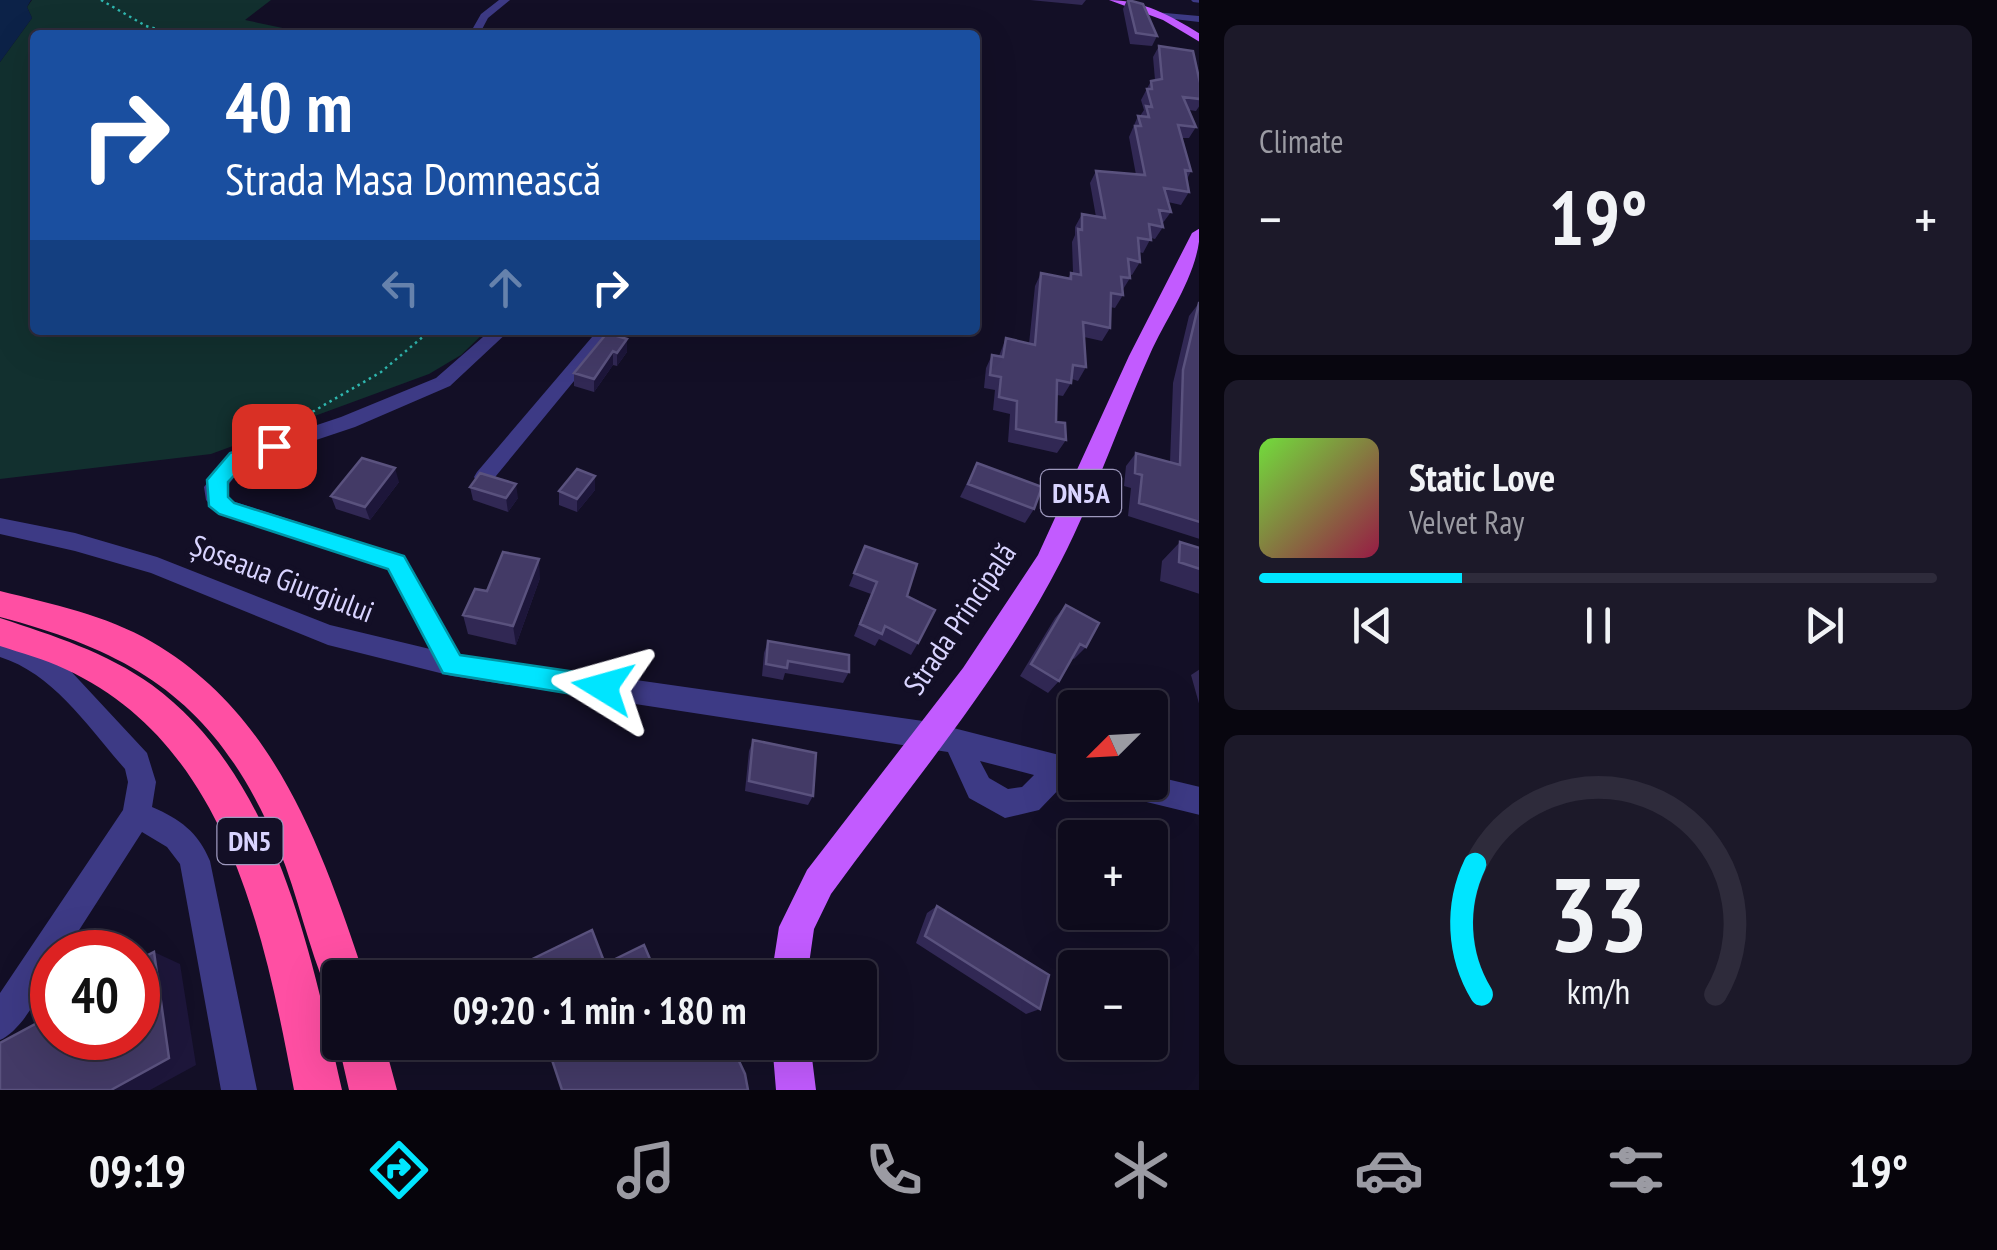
<!DOCTYPE html>
<html lang="en">
<head>
<meta charset="utf-8">
<style>
	:root { --surface:#0e0b1c; --page:#1c1929; --text:#f1f3f6; --muted:#9b9ba3; --line:#2e2b3b; --accent:#00e5ff }
	body { margin:0; font-family:"PT Sans Narrow",sans-serif; background:var(--page); color:var(--text); height:100vh; display:flex; flex-direction:column; font-size:38px; white-space:nowrap }
	* { box-sizing:border-box; margin:0 }
	p { font-size:32px; color:var(--muted) }
	.icon { flex:none; width:55px; height:55px; fill:none; stroke:currentColor; stroke-width:2; stroke-linecap:round; stroke-linejoin:round }
	.map { position:relative; flex:1; overflow:hidden }
	.drawer { display:flex; flex-direction:column; gap:25px; padding:25px; background:#08060f; width:798px }
	.drawer>* { flex:none }
	.guide { position:absolute; left:30px; top:30px; width:950px; height:305px; border-radius:10px; box-shadow:0 10px 40px #0002,0 0 0 2px var(--line); background:#1a4fa0; color:#fff; overflow:hidden }
	.needle { width:65px; rotate:246deg }
	.controls { position:absolute; left:1058px; top:690px; display:grid; gap:20px }
	.controls a { display:grid; place-items:center; width:110px; height:110px; border-radius:10px; background:var(--surface); box-shadow:0 10px 40px #0002,0 0 0 2px var(--line); font-size:50px }
	.speed { position:absolute; left:30px; top:930px; display:flex; gap:20px; font-size:50px; font-weight:700; text-align:center }
	.speed>* { display:grid; place-content:center; width:130px; height:130px; border-radius:50%; background:var(--surface); box-shadow:0 10px 40px #0002,0 0 0 2px var(--line); line-height:1 }
	.speed .limit { border:15px solid #d22; background:#fff; color:#111 }
	.pin { position:absolute; display:grid; place-items:center; width:85px; height:85px; color:#fff; margin:-42px; border-radius:20px; box-shadow:0 5px 15px #0006 }
	.me { position:absolute; width:110px; margin:-55px; rotate:278deg; stroke-linejoin:round; filter:drop-shadow(0 0 8px #0008) }
	.turn { display:flex; align-items:center; gap:35px; height:210px; padding:0 30px; font-size:45px }
	.turn .icon { width:130px; height:130px; stroke-width:2.5 }
	.turn b { display:block; font-size:70px; line-height:85px }
	.lanes { display:flex; align-items:center; height:95px; padding:0 30px; background:#0003; justify-content:center; gap:50px; direction:ltr }
	.lanes .off { opacity:.35 }
	.big { font-size:75px; font-weight:700; line-height:1.1 }
	.drawer .widget { flex:1; display:flex; flex-direction:column; justify-content:center; gap:15px; min-width:0; padding:0 35px; border-radius:15px; background:var(--page) }
	.drawer .dial { align-items:center; gap:0 }
	.dial svg { height:260px; overflow:visible; fill:none; stroke:var(--line); stroke-width:7; stroke-linecap:round; text-anchor:middle }
	.dial text { fill:var(--text); stroke:none }
	.song { display:flex; align-items:center; gap:30px }
	.cover { width:120px; height:120px; border-radius:15px; background:linear-gradient(135deg,hsl(100 70% 55%),hsl(340 70% 35%)) }
	.played { height:10px; border-radius:5px; background:linear-gradient(90deg,var(--accent) 30%,var(--line) 30%) }
	.keys { display:flex; justify-content:space-around; direction:ltr }
	.heat { display:flex; justify-content:space-between; align-items:center; font-size:55px; direction:ltr }
	.trip { position:absolute; left:322px; top:960px; width:555px; height:100px; border-radius:10px; background:var(--surface); box-shadow:0 10px 40px #0002,0 0 0 2px var(--line); font-weight:700; line-height:100px; text-align:center }
	.tab-bar { display:flex; height:160px; justify-content:space-around; align-items:center; background:#06040b; color:var(--muted) }
	.tab-bar .icon { width:70px; height:70px }
	.tab-bar .selected { color:var(--accent) }
	.tab-bar b { font-size:45px; color:var(--text) }
	main { display:flex; flex:1; min-height:0 }
	.map>svg:first-child { display:block }
	.green { fill:#12302f }
	.water { fill:#0c2248 }
	.lines { fill:none; stroke-linecap:round; stroke-linejoin:round }
	.path { stroke:#2fb8b0; stroke-width:2.5; stroke-dasharray:2.5 4; stroke-linecap:butt }
	.minor { fill:#3d3a85; fill-rule:evenodd }
	.major { fill:#c25bff; fill-rule:evenodd }
	.highway { fill:#ff4fa3; fill-rule:evenodd }
	.wall { fill:#312854 }
	.shaded-wall { fill:#1d163a }
	.building { fill:#433a66; stroke:#5a527e; stroke-width:2.5 }
	.route { fill:#00e5ff; stroke:#0095a6; stroke-width:2.5 }
	.labels { text-anchor:middle; stroke-width:10; stroke-linejoin:round; paint-order:stroke }
	.shield { fill:#130f26; stroke:#9e99be; stroke-width:2.5 }
	.shield-label { font-size:28px; font-weight:bold; fill:#d9d4ff }
	.street-label { font-size:30px; fill:#d9d4ff; stroke:#130f26 }
</style>
</head>
<body>
<main>
<div class="map">
<svg width="1200" height="1090" viewBox="0 0 1200 1090">
	<rect width="100%" height="100%" fill="#130f26"/>
	<path class="green" d="M32 0H271L245 20 316 35H35V330H487L461 355 429 374 211 454 0 479V62L32 18 27 7Z"/>
	<path class="water" d="M0 0H31L27 7 32 18 0 62Z"/>
	<g class="lines">
		<path class="path" d="M101 0 146 26 178 35
			M307 415 381 372 431 330"/>
		<path class="minor" d="M499 0H510L488 18 479 35H469L481 14Z
			M1191 0H1200V3L1193 2Z
			M1154 12 1200 16V22L1157 17Z
			M491 330H510L450 386 355 427 244 464 226 488 227 496 235 502 404 556 460 655 930 722 1075 759V782H1082L1065 783 1039 810 1005 818 969 798 948 752 452 676 328 645 151 573 75 551 0 534V518L75 533 157 557 330 625 430 649 388 568 219 514 206 500 204 487 230 454 341 417 436 378ZM980 761 1034 775 1022 787 1008 789 989 778Z
			M598 330H616L491 482H477L474 477 477 472Z
			M0 635 34 646 67 667 147 753 156 782 152 807C180 819 198 832 210 861L257 1090H221L180 864 167 847 142 832 65 952H52C52 978 24 1030 0 1040V993L123 810 128 782 125 769C88 727 54 674 0 657Z
			M1150 775 1200 787V815L1122 796 1112 792 1108 782H1150Z"/>
		<path class="major" d="M1109 0C1142 0 1172 16 1200 34V42L1163 20Z
			M1200 228C1200 272 1168 314 1150 354 1119 423 1095 495 1060 563 1000 680 908 788 831 894L814 929 807 978H771L779 927 807 870 963 668 1038 555 1129 356 1192 233Z
			M772 1042H810L816 1090H776Z"/>
		<path class="highway" d="M0 591C52 604 106 615 152 642 276 714 322 849 365 978H340V999L328 993C308 947 298 896 279 849 220 708 144 655 0 617Z
			M0 618C54 636 106 652 152 685 276 776 310 950 342 1090H294C264 933 227 743 65 669 45 659 21 653 0 646Z
			M340 1037V1042H384L397 1090H349L338 1042Z"/>
	</g>
	<path class="wall" d="M1030 0H1086L1082 5Z
		M1127 0 1157 36 1152 46 1130 44 1123 9Z
		M1159 46 1200 83V105L1196 111 1189 110 1196 127 1189 138H1182L1191 171 1187 179 1189 192 1181 205 1168 202 1171 212 1162 224 1163 227 1155 239 1151 238 1143 253 1139 252 1140 262 1132 275 1129 274 1130 278 1122 291 1123 295 1115 308 1110 307V328L1102 341 1084 337 1086 367 1078 381 1072 379 1071 383 1063 396 1057 395 1056 422 1066 440 1057 453 1008 442 1010 414 993 410 995 390 984 388 986 368 992 355 999 356 1006 338 1029 344 1035 286 1041 273 1068 278 1071 273H1073L1072 242 1075 235V227L1082 214 1096 217 1090 183 1096 171 1136 175 1129 137 1138 116H1140L1144 110 1141 100 1151 81 1155 80 1153 57Z
		M1200 290V539L1128 516 1131 488 1124 486 1126 466 1136 453 1170 462 1173 383 1189 316 1199 303Z
		M607 333 627 352 617 366 613 365 594 392 574 386V373Z
		M977 463 1034 509 1025 523 960 497Z
		M399 482 370 520 336 509 331 496Z
		M470 487 518 498 508 512 473 500Z
		M595 490 577 512 559 505V491Z
		M1180 542 1200 548V594L1160 581 1162 561Z
		M865 546 907 596 918 643 911 655 879 639 875 646 854 636 871 594 849 586Z
		M540 578 516 645 468 634 463 615Z
		M1066 605 1086 647 1074 659 1072 658 1059 681 1048 693 1020 676 1055 618Z
		M768 641 849 672 843 683 785 673 783 680 762 676 764 653Z
		M1200 669V707L1191 675Z
		M753 740 813 796 808 805 745 791 749 751Z
		M937 906 1040 1009 1026 1014 916 943 927 913Z"/>
	<path class="shaded-wall" d="M627 339V352L617 366V353Z
		M613 351V365L594 392V379Z
		M395 468 399 482 370 520 365 507Z
		M595 476V490L577 512V499Z
		M516 484 518 498 508 512 506 498Z
		M539 559 540 578 516 645 513 626Z
		M154 952 180 964 196 1065 150 1090H111Z"/>
	<path class="building" d="M1128 0 1143 4 1157 36 1136 33Z
		M1159 46 1193 51 1200 83V99L1183 97 1196 127 1178 125 1191 171 1185 170 1189 192 1164 188 1171 212 1159 210 1163 227 1149 224 1151 240 1138 238 1140 262 1128 259 1130 278 1121 277 1123 295 1111 293 1110 328 1083 322 1086 367 1073 365 1071 383 1057 380 1056 422 1065 423 1066 440 1016 429 1017 401 999 397 1001 377 990 375 992 355 1003 357 1006 338 1035 345 1041 273 1071 279V273L1081 275 1078 229 1082 230V214L1105 218 1096 171 1145 175 1135 126H1141L1138 116 1149 117 1146 106 1152 107 1147 89H1152L1151 81 1162 79Z
		M1199 303H1200V522L1139 503 1142 475 1135 473 1136 453 1180 465 1183 370Z
		M607 333 627 339 617 353 613 351 594 379 574 373Z
		M362 458 395 468 365 507 331 496Z
		M977 463 1042 487 1034 509 968 484Z
		M577 469 595 476 577 499 559 491Z
		M480 473 516 484 506 498 470 487Z
		M1180 542 1200 548V569L1179 562Z
		M865 546 917 564 907 596 935 610 918 643 885 626 882 634 860 624 877 582 854 573Z
		M503 552 539 559 513 626 463 615 475 589 487 591Z
		M1066 605 1099 623 1086 647 1080 644 1059 681 1031 664Z
		M768 641 849 655V672L788 661 787 668 766 664Z
		M753 740 816 753 813 796 749 781Z
		M937 906 1049 975 1040 1009 925 936Z
		M592 930 605 964 644 945 658 978H525L520 965Z
		M154 952 169 1058 111 1090H0V1043L52 1015V1038H138V960Z
		M691 960 700 978H659Z
		M546 1042H730L745 1074 748 1090H562Z"/>
	<path class="route" d="M274 439 284 446 281 451 245 464 228 482V497L234 503 404 556 460 655 603 676 612 679 616 687 612 696 603 699 443 673 388 569 219 514 209 506 207 480 230 453Z"/>
	<g class="labels">
		<g class="shield">
			<rect x="1041" y="470" width="80" height="46" rx="8"/>
			<rect x="217.5" y="818" width="65" height="46" rx="8"/>
		</g>
		<g class="shield-label">
			<text x="1081" y="503">DN5A</text>
			<text x="250" y="851">DN5</text>
		</g>
		<g class="street-label">
			<text transform="translate(282 579) rotate(21)" y="10">Șoseaua Giurgiului</text>
			<text transform="translate(960 619) rotate(-56)" y="10">Strada Principală</text>
		</g>
	</g>
</svg>
<div class="controls">
<a><svg class="needle" viewBox="-14 -14 28 28"><path d="M0-13l5 13h-10z" fill="#e53935"/><path d="M0 13l5-13h-10z" fill="#9b9ba3"/></svg></a>
<a>+</a>
<a>−</a>
</div>
<div class="speed"><div class="limit">40</div></div>
<div class="pin" style="left:274px;top:446px;background:#d93025"><svg class="icon" aria-label="arrive" viewBox="0 0 24 24"><path d="M6 21V4h12l-3 4 3 4H6"/></svg></div>
<svg class="me" style="left:603px;top:687px" viewBox="-20 -20 40 40"><path d="M0-17L14 15 0 8-14 15z" fill="#00e5ff" stroke="#fff" stroke-width="4"/></svg>
<div class="trip">09:20 · 1 min · 180 m</div>
<div class="guide">
<div class="turn"><svg class="icon" aria-label="right" viewBox="0 0 24 24"><path d="M7 20v-9h11M14 6l5 5-5 5"/></svg><div><b>40 m</b>Strada Masa Domnească</div></div>
<div class="lanes"><svg class="icon off" aria-label="left" viewBox="0 0 24 24"><path d="M17 20v-9H6M10 6l-5 5 5 5"/></svg><svg class="icon off" aria-label="ahead" viewBox="0 0 24 24"><path d="M12 20V5M6 11l6-6 6 6"/></svg><svg class="icon" aria-label="right" viewBox="0 0 24 24"><path d="M7 20v-9h11M14 6l5 5-5 5"/></svg></div>
</div>
</div>
<section class="drawer">
<div class="widget"><p>Climate</p>
<div class="heat"><a>−</a><b class="big">19°</b><a>+</a></div>
</div>
<div class="widget">
<div class="song"><i class="cover"></i><div><b>Static Love</b><p>Velvet Ray</p></div></div>
<div class="played"></div>
<div class="keys"><svg class="icon" aria-label="previous" viewBox="0 0 24 24"><path d="M18 5L8 12l10 7zM5 5v14"/></svg><svg class="icon" aria-label="pause" viewBox="0 0 24 24"><path d="M8 5v14M16 5v14"/></svg><svg class="icon" aria-label="next" viewBox="0 0 24 24"><path d="M6 5l10 7-10 7zM19 5v14"/></svg></div>
</div>
<div class="widget dial"><svg viewBox="0 0 100 80">
<path d="M14 69A42 42 0 1 1 86 69"/>
<path d="M14 69A42 42 0 0 1 12 29" stroke="#00e5ff"/>
<text x="50" y="56" font-size="32" font-weight="700">33</text>
<text x="50" y="72" font-size="11">km/h</text>
</svg></div>
</section>
</main>
<nav class="tab-bar">
<b>09:19</b>
<svg class="icon selected" aria-label="directions" viewBox="0 0 24 24"><path d="M12 3l9 9-9 9-9-9zM9 14v-3h6M13 9l2 2-2 2"/></svg>
<svg class="icon" aria-label="music" viewBox="0 0 24 24"><path d="M9 18V5l10-2v13"/><circle cx="6" cy="18" r="3"/><circle cx="16" cy="16" r="3"/></svg>
<svg class="icon" aria-label="phone" viewBox="0 0 24 24"><path d="M5 4h4l2 5-3 2q2 4 5 5l2-3 5 2v4C11 20 4 13 5 4z"/></svg>
<svg class="icon" aria-label="climate" viewBox="0 0 24 24"><path d="M12 3v18M4 7l16 10M4 17L20 7"/></svg>
<svg class="icon" aria-label="car" viewBox="0 0 24 24"><path d="M5 17H2v-5l4-1 3-4h7l3 4 3 1v5h-3M9 17h6M6 11h13"/><circle cx="7" cy="17" r="2"/><circle cx="17" cy="17" r="2"/></svg>
<svg class="icon" aria-label="filters" viewBox="0 0 24 24"><path d="M4 7h16M4 17h16"/><circle cx="9" cy="7" r="2"/><circle cx="15" cy="17" r="2"/></svg>
<b>19°</b>
</nav>
</body>
</html>
